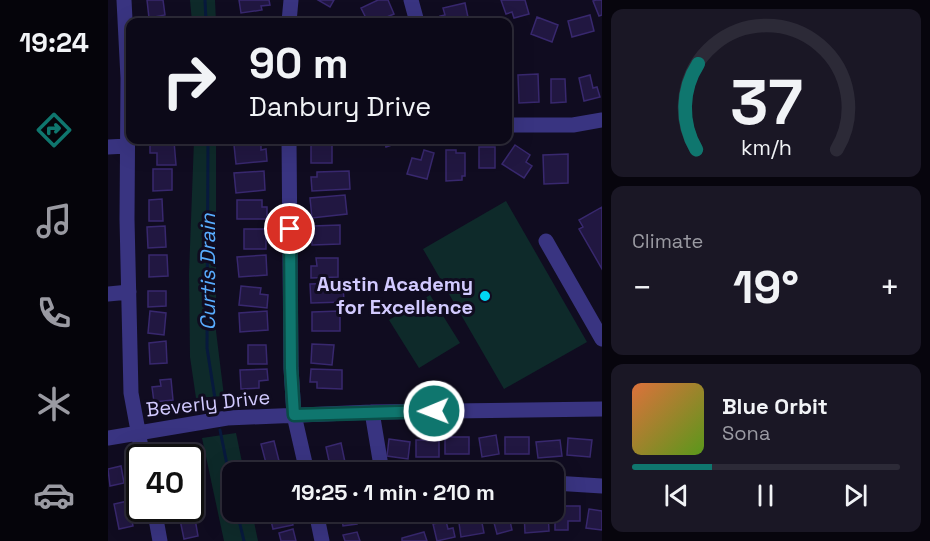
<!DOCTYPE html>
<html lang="en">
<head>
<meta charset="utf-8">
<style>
	:root { --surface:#0c0918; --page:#1a1725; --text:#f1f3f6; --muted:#9a9aa2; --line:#2c2a37; --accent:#0f766e }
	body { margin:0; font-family:"Space Grotesk",sans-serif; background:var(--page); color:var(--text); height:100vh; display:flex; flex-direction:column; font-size:22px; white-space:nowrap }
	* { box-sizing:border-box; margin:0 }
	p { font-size:20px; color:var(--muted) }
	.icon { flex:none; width:33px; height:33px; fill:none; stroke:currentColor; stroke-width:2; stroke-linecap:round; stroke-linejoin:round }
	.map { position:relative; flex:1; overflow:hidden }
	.details { display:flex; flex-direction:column; gap:9px; padding:9px; background:#07050d; width:328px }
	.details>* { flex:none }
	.guide { position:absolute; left:18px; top:18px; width:386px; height:126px; border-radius:12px; box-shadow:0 6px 24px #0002,0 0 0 2px var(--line); background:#0c0918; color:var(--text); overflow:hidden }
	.speed { position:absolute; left:18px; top:444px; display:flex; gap:12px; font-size:30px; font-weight:700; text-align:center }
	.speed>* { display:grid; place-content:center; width:78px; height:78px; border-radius:50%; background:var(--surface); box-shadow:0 6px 24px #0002,0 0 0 2px var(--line); line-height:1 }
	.speed .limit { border:3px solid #111; border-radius:9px; background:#fff; color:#111 }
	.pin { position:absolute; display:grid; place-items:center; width:51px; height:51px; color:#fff; margin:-26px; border:3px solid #fff; border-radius:50%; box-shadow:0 2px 6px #0007 }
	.me { position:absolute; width:66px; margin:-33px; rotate:269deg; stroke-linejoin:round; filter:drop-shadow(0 0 4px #0008) }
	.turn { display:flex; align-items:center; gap:21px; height:126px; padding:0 24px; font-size:27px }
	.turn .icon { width:78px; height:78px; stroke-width:2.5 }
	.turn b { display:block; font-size:42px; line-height:51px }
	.big { font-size:45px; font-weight:700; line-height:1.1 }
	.details .card { flex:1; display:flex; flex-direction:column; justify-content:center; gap:9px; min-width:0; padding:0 21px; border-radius:12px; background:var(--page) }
	.details .dial { align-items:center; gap:0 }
	.dial svg { height:156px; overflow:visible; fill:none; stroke:var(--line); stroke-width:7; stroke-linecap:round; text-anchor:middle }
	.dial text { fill:var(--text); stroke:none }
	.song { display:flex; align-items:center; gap:18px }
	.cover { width:72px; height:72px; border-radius:9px; background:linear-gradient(135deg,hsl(20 70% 55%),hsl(90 70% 35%)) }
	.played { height:6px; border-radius:3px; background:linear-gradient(90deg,var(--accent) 30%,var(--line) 30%) }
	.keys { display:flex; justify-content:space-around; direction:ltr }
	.heat { display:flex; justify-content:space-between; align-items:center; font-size:33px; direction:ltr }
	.trip { position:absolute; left:114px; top:462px; width:342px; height:60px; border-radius:12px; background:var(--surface); box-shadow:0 6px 24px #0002,0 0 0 2px var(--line); font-weight:700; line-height:60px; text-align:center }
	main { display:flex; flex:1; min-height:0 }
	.dock { display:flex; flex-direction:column; width:108px; justify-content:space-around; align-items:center; background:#05040a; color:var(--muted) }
	.dock .icon { width:42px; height:42px }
	.dock .active { color:var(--accent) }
	.dock b { font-size:27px; color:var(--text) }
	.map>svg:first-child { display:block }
	.green { fill:#0e2a2a }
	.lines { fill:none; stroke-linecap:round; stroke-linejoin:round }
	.stream { stroke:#07193d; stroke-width:3 }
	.building { fill:#211741; stroke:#38286e; stroke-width:1.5 }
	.minor { stroke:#393481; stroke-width:15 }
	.route-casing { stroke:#0a4d48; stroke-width:15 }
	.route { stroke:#0f766e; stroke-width:10 }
	.poi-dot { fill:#00d6f5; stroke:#100c20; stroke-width:2 }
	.labels { text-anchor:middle; stroke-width:6; stroke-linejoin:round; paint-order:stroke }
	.poi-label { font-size:20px; font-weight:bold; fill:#d2caff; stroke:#100c20; text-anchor:end }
	.street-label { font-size:20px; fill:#d2caff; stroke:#100c20 }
	.water-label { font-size:21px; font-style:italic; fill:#58adff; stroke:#100c20 }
</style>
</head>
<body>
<main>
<nav class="dock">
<b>19:24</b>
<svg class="icon active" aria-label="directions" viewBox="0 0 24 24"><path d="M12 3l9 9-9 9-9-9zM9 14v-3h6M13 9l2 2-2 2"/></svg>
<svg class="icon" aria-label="music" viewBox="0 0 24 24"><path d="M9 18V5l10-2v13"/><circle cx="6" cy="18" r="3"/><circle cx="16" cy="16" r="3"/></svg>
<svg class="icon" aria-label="phone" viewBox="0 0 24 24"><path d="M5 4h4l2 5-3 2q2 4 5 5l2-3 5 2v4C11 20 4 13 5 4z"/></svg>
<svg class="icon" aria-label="climate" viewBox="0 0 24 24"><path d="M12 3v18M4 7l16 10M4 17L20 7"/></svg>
<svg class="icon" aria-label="car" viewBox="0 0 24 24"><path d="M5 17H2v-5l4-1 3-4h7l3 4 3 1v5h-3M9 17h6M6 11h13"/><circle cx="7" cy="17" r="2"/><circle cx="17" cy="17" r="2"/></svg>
</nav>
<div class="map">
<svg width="494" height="541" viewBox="0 0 494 541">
	<rect width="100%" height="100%" fill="#100c20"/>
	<path class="green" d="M82 0H107L108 22H84Z
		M86 140H108V331L116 396 88 398 82 357 81 274Z
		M398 201 479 342 396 389 315 249Z
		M322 295 352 343 311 368 281 320Z
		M128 433 136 472H124V512H144L150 541H116L94 438Z"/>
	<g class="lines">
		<path class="stream" d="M97 0 98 22
			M100 140 99 348 108 405
			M112 430 124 489
			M129 512 136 541"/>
	</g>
	<path class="building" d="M39 0H55L57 15 41 18Z
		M131 0H161L162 5 153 6 154 10 133 13Z
		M210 0H226L222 7Z
		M270 0H280L286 14 267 22H260L253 8Z
		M393 0H417L421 14 406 18 404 12 398 14Z
		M488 0H494V15L491 16 485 1Z
		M357 3 361 22H334L332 16 337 15 335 8Z
		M482 15 486 31 464 37 460 21Z
		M429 17 450 25 444 42 423 34Z
		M430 74 431 102 411 103 410 75Z
		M399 75 403 102H399Z
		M482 75 485 88 489 87 492 97 476 101 471 78Z
		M443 79H457L458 102 443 103Z
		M276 140H295L296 141 278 147Z
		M66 141 68 165H49V153H42V142Z
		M153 143V150L158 149 159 161 128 164 126 145Z
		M224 143V163H203V144Z
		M407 145 422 155 418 162 424 166 416 178 394 164Z
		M371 147H387V168H371Z
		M316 150 326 153 319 179 299 174 304 158 313 160Z
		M338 150H348V153H357V176H354V180L338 181Z
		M460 154V183L436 184 435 155Z
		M45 169H64V190L45 191Z
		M156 171 157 190 128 193 126 173Z
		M241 171 242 189 204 191 203 177H209V172Z
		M237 195 239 214 204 218 202 198Z
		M54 199 55 221H41V200Z
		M129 200H154V207H159V219H129Z
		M494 207V269L471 229 475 227 471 220Z
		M232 225V244L204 245V226Z
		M57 226 58 247 40 248 39 227Z
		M136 229H158V249H136Z
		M41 255H59L60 276 41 277Z
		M158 255 159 275 131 277 129 257Z
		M208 258H230V277L203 278V266H209Z
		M235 283 236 302 203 303 202 284Z
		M133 286 153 288 152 294 160 295 159 308 131 305Z
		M40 291H58V306L40 307Z
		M42 311 58 313 56 335 40 333Z
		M159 311 160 330 132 332 131 313Z
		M232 311V331H204V312Z
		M58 341 59 363 42 364 41 343Z
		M204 344 226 345 224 365 203 363Z
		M140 345H158L159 364H140Z
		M159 369 160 380 151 381V388L133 389 132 370Z
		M203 369 234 370V389L209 388V382H202Z
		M63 379 65 400 46 402 44 387 53 386 52 380Z
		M388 435 391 454 374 457 371 438Z
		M337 437H361V454H337Z
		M397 437H421V454H397Z
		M460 438 484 440 482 457 459 455Z
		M281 439 302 442 300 459 279 456Z
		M308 440H331V457H308Z
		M452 440 454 456 430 458 428 442Z
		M166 441 172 465 159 467 153 444Z
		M233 443 238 467 223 470 218 447Z
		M74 452 75 458H60V455Z
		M13 466 16 483 2 486 0 469Z
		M82 485H85L89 505 82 506Z
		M20 501 25 526 11 529 6 504Z
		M447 506H472V521H460V530H447Z
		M481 509 494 511V530L478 528Z
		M161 512H182L185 525 165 529Z
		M233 512H248L249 524 235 526Z
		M400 512 404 530 389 534 384 515Z
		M416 512H440L441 531 417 533Z
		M86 513 90 536 76 539 71 515Z
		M372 513 376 533 353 537 351 523 365 521 364 515Z
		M338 521 340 529 345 528 347 537 329 541 325 524Z
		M185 529 188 541H173L171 533Z
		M249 532 252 541H237L235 535Z
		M316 532 319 541H294V538Z"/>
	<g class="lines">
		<path class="minor" d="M16 0 20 78 19 219 23 393 35 458
			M303 0 309 22
			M181 22 183 0
			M399 125H465L494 120
			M181 140 183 368 186 415 199 472
			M0 147 19 146
			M438 241 494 339
			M0 294 21 292
			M264 412 274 472
			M0 438 119 418 264 412 494 409
			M446 483 494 486
			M46 508 52 541
			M208 512 214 541"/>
	</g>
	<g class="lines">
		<g class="route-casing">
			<path id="route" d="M182 229 183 368 186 415 326 411"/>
		</g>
		<use href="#route" class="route"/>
	</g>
	<circle class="poi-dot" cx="377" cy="296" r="6"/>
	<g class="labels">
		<g class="poi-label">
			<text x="365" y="291">Austin Academy<tspan x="365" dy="23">for Excellence</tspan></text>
		</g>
		<g class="street-label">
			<text transform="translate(100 403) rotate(-6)" y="7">Beverly Drive</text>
		</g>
		<g class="water-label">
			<text transform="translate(100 272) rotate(-90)" y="7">Curtis Drain</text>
		</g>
	</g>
</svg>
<div class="speed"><div class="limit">40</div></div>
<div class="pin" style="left:182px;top:229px;background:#d93025"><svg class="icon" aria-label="arrive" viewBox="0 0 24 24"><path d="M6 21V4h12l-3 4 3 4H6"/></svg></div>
<svg class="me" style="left:326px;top:411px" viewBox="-20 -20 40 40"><circle r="17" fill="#0f766e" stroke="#fff" stroke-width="3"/><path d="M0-11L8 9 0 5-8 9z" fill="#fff"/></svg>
<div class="trip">19:25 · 1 min · 210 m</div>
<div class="guide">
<div class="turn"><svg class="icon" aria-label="right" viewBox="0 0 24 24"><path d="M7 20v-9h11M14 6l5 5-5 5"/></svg><div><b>90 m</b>Danbury Drive</div></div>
</div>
</div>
<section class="details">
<div class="card dial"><svg viewBox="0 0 100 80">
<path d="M14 69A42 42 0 1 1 86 69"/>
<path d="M14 69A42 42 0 0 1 15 25" stroke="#0f766e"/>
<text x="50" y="56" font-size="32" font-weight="700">37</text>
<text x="50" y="72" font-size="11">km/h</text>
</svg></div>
<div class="card"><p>Climate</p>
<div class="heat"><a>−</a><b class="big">19°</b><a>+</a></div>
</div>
<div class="card">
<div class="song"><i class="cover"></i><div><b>Blue Orbit</b><p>Sona</p></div></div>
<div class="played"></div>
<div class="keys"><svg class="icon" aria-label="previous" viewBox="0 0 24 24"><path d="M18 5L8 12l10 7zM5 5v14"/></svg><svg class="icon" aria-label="pause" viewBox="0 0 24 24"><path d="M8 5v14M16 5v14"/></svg><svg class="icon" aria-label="next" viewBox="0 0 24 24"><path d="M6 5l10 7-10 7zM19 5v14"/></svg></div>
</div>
</section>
</main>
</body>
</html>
